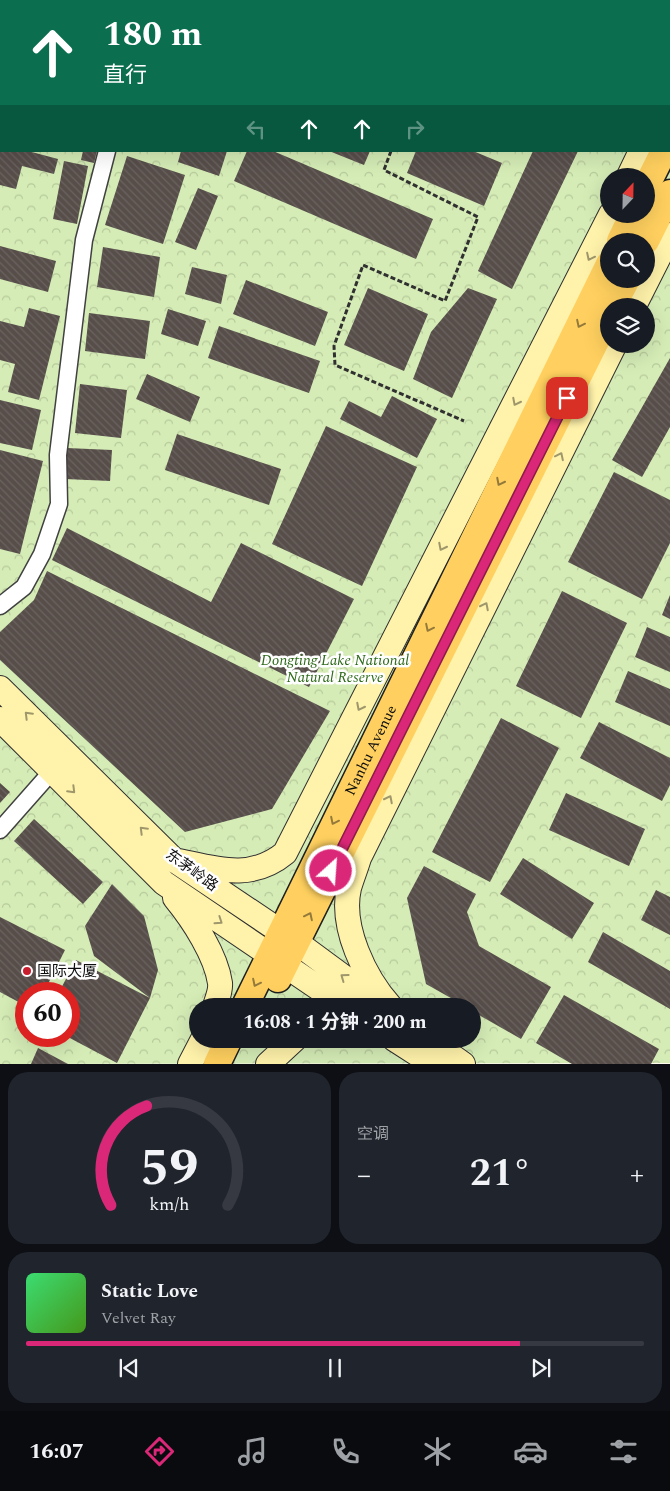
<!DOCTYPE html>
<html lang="zh">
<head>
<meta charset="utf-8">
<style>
	:root { --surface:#171b24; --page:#20242c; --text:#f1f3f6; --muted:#9ea1a6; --line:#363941; --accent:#db2777 }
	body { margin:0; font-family:Spectral,"Noto Sans SC",serif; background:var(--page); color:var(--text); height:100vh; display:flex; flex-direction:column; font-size:19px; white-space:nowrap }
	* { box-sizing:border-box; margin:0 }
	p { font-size:16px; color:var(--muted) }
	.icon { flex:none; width:28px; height:28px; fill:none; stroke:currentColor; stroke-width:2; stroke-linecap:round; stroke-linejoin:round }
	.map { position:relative; height:1064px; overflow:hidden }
	.sheet { display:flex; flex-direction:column; gap:8px; padding:8px; background:#0d0f14; flex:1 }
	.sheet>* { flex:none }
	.guide { position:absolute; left:0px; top:0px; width:670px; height:152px; box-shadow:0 5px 20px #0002; background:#0b6e4f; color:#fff; overflow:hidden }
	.needle { width:32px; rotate:22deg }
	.fabs { position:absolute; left:600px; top:168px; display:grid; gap:10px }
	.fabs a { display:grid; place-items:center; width:55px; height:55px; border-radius:50%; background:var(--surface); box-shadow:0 5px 20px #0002; font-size:25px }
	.speed { position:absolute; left:15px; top:982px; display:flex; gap:10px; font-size:25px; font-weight:700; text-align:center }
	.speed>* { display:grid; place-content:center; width:65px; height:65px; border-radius:50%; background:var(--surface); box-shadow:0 5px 20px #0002; line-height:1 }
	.speed .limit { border:8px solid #d22; background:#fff; color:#111 }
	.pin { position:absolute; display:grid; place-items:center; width:42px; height:42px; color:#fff; margin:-21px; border-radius:10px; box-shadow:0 2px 8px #0006 }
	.me { position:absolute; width:55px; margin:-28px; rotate:26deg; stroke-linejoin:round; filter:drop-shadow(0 0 4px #0008) }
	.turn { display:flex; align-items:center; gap:18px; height:105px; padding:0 20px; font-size:22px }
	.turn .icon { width:65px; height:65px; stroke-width:2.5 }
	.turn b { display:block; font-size:35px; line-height:42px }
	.lanes { display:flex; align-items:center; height:48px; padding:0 20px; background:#0003; justify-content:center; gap:25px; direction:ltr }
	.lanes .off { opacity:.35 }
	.big { font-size:38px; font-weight:700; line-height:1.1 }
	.sheet .widget { flex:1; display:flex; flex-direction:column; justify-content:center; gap:8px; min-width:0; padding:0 18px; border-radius:20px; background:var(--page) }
	.sheet .dial { align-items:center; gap:0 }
	.dial svg { height:130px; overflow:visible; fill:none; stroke:var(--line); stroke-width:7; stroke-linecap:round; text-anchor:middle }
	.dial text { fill:var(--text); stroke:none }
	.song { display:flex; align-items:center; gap:15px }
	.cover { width:60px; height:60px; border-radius:8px; background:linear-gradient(135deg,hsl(140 70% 55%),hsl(100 70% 35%)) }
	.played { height:5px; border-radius:2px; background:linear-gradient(90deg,var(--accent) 80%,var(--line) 80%) }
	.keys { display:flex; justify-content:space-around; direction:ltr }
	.heat { display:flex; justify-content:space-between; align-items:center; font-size:28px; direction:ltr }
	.sheet .tiles { flex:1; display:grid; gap:8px; grid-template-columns:1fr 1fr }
	.widget:last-child { grid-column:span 2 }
	.trip { position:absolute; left:189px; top:998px; width:292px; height:50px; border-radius:25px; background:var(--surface); box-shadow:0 5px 20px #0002; font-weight:700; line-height:50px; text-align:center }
	.tabs { display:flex; height:80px; justify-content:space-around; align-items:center; background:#090b0e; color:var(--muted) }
	.tabs .icon { width:35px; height:35px }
	.tabs .on { color:var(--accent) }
	.tabs b { font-size:22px; color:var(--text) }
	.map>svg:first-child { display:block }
	.park { fill:url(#park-crowns); fill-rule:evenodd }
	.building { fill:url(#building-back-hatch) }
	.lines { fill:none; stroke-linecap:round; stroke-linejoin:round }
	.street-casing { stroke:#414141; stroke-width:19 }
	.secondary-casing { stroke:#303030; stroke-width:26 }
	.primary-casing { stroke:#1f1f1f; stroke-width:29 }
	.path { stroke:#303030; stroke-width:3; stroke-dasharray:5 2.5; stroke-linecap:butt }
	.street { stroke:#fff; stroke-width:16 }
	.secondary { stroke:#fff2aa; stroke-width:24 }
	.primary { stroke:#ffd05f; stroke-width:26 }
	.oneway { stroke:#9f976c }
	.oneway2 { stroke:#93793b }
	.route-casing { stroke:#8e194d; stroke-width:12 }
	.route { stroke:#db2777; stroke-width:9 }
	.poi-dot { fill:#c81d2d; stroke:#fff; stroke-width:2 }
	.labels { text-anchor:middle; stroke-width:5; stroke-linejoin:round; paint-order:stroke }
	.park-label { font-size:15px; font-style:italic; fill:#2e6a1a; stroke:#fff }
	.street-label { font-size:15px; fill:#0e0e0e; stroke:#fff }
	.poi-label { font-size:15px; fill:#0e0e0e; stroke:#fff; text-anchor:start }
</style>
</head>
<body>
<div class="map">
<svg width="670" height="1064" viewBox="0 0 670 1064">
	<defs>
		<pattern id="park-crowns" width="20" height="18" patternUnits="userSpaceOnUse" patternTransform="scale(1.25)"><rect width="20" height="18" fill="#d5ecb6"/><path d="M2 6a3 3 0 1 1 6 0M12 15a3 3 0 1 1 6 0" fill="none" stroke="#b6c99b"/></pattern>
		<pattern id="building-back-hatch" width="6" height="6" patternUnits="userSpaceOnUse" patternTransform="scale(1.25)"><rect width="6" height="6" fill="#574e4a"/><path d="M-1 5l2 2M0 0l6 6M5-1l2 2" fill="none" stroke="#6a6360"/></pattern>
	</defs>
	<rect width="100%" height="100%" fill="#fffbef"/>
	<path class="park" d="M0 0H670V1063L0 1064ZM1 1H669V151H1ZM609 176H646V214H609ZM609 241H646V279H609ZM609 306H646V344H609ZM26 994H69V1036H26ZM198 1006H472V1039H198Z"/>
	<path class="building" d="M0 151H28L58 159 54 174 22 166 16 189 0 185Z
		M83 151H97L94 163 81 160Z
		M181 151H227L219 176 178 162Z
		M247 151H273L433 219 416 259 234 181Z
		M329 151H370L364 165Z
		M416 151H473L502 163 484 206 407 173Z
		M533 151H578L512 289 478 271Z
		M127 156 185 175 163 244 105 225Z
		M64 161 88 166 77 224 53 219Z
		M198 188 218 196 196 250 175 242Z
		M0 246 56 261 48 292 0 279Z
		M103 247 160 257 154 297 97 287Z
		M192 267 227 275 221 304 185 294Z
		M246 280 328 312 315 346 233 314Z
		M368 288 428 314 404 371 344 345Z
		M468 288 497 299 452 398 413 379 431 332Z
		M29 308 60 316 39 400 8 392 15 364 0 360V321L24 327Z
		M168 309 206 321 198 346 161 334Z
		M89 313 150 321 145 359 85 351Z
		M219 326 320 361 309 393 208 358Z
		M670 358V427L642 477 612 460Z
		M147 374 200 397 190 422 136 399Z
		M80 384 127 390 121 438 75 433Z
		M392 396 437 419 417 458 340 419 349 401 381 417Z
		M0 400 41 410 32 450 0 443Z
		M326 426 417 467 362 586 272 544Z
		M177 434 281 469 269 505 165 470Z
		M67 448 112 450 110 481 65 479Z
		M0 450 43 461 20 554 0 549Z
		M614 472 670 500V543L642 599 568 562Z
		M67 528 211 602 241 543 354 599 309 687 52 560Z
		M47 571 330 711 272 809 185 832 0 660V632L34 600Z
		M562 591 627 623 581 718 516 686Z
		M670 595V619L662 615Z
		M647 627 670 637V672L635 657Z
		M628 671 670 689V726L615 702Z
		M501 718 559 748 490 882 432 852Z
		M599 722 670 758V785L662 801 580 758Z
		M0 783 10 792 0 803Z
		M566 793 645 829 629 866 549 830Z
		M34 819 103 882 83 904 14 841Z
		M523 858 594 903 572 939 500 894Z
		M424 866 476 894 467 912 479 946 551 987 521 1039 472 1011V1006H465L426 984 407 898Z
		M112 884 144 916 158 970 150 998 117 1063 66 1036H69V994H58L76 960 150 998 94 956 85 926Z
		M656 890 670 897V935L641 920Z
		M0 917 65 950 43 994H26V1006L0 992Z
		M603 932 670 971V1009L588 962Z
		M564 995 659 1049 651 1064H572L536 1043Z
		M38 1048 68 1064H31Z"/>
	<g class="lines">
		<g class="street-casing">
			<path id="street" d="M163 1 164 0
				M0 606 24 587 42 554 59 504 58 455 84 240 107 151
				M0 830 53 770"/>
		</g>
		<g class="secondary-casing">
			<path id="secondary" d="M669 91 670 88
				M629 176 641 151
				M634 306 670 235
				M0 688 174 860 296 942 380 1004
				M0 719 164 883 345 1006
				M174 860C214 868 250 882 285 853L611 214
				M175 898C193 920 216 955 220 983 221 990 217 1000 215 1006
				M390 1006C365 978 340 927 349 888 352 878 356 868 359 858L615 344
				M394 1039 433 1064
				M428 1039 463 1064
				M190 1064 203 1039
				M268 1064 295 1039"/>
		</g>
		<g class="primary-casing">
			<g id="primary">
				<path d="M646 187 664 151"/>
				<path d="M620 241 633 214"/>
				<path d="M646 241 670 193"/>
				<path d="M613 306 627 279"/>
				<path d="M278 979 609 315"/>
				<path id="s1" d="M245 1006 609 264"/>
				<path d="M217 1064 229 1039"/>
			</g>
		</g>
		<path class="path" d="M375 0 378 1
			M391 151 384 170 478 217 445 301 363 265 334 346 335 365 464 421"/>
		<use href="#street" class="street"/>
		<use href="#secondary" class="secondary"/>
		<use href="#primary" class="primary"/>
	</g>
	<defs><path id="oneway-chevron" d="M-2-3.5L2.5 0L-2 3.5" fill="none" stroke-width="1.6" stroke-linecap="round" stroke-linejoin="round" transform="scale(1.25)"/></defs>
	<g class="oneway">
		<use href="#oneway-chevron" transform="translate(590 257) rotate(116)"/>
		<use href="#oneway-chevron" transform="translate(516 402) rotate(117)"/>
		<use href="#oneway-chevron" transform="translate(560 456) rotate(-64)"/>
		<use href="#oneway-chevron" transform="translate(442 547) rotate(117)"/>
		<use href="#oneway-chevron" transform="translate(485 606) rotate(-63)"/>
		<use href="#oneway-chevron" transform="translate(360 707) rotate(117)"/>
		<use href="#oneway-chevron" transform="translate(28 715) rotate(-135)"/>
		<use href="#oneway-chevron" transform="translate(72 790) rotate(45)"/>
		<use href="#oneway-chevron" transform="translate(389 799) rotate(-63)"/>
		<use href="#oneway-chevron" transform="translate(143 830) rotate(-135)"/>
		<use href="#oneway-chevron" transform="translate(219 921) rotate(34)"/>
		<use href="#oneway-chevron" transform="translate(344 977) rotate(-144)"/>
	</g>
	<g class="oneway2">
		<use href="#oneway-chevron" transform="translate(580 324) rotate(116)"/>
		<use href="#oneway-chevron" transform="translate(500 482) rotate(117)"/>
		<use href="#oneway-chevron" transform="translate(429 628) rotate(116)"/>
		<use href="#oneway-chevron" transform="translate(334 821) rotate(116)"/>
		<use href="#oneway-chevron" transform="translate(309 916) rotate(-64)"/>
		<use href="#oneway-chevron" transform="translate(256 983) rotate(116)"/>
	</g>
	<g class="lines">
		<g class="route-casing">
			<path id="route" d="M331 871 567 398"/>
		</g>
		<use href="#route" class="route"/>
	</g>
	<circle class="poi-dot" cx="27" cy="971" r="5"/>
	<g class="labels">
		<g class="park-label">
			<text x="335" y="665">Dongting Lake National<tspan x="335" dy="17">Natural Reserve</tspan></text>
		</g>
		<g class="street-label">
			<text dy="5" stroke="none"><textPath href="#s1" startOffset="285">Nanhu Avenue</textPath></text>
			<text transform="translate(192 870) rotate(36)" y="5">东茅岭路</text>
		</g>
		<g class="poi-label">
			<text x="37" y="976">国际大厦</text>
		</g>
	</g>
</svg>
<div class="fabs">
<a><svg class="needle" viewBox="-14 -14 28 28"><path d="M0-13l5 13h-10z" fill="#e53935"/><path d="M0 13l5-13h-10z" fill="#9ea1a6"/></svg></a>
<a><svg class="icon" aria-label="search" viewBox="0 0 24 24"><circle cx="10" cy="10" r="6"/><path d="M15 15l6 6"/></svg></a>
<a><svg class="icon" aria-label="layers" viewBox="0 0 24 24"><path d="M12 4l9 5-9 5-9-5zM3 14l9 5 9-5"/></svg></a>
</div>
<div class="speed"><div class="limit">60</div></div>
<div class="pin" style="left:567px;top:398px;background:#d93025"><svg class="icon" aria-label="arrive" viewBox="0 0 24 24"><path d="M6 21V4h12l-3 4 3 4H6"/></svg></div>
<svg class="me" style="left:331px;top:871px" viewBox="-20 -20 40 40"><circle r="17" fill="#db2777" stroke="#fff" stroke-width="3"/><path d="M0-11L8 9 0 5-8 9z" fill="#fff"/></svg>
<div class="trip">16:08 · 1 分钟 · 200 m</div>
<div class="guide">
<div class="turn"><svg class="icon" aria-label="ahead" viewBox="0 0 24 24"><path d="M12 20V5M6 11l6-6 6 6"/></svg><div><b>180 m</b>直行</div></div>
<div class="lanes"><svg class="icon off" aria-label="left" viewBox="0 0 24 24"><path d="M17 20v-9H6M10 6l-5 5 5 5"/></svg><svg class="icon" aria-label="ahead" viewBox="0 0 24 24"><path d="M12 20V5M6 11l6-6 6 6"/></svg><svg class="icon" aria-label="ahead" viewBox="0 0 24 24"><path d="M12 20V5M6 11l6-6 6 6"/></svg><svg class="icon off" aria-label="right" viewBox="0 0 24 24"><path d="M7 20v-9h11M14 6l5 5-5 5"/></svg></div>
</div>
</div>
<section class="sheet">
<div class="tiles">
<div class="widget dial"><svg viewBox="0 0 100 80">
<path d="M14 69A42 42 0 1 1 86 69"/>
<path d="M14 69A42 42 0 0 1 36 8" stroke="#db2777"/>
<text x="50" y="56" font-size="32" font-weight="700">59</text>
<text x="50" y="72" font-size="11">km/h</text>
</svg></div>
<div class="widget"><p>空调</p>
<div class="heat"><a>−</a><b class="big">21°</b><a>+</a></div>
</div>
<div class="widget">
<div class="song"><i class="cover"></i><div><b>Static Love</b><p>Velvet Ray</p></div></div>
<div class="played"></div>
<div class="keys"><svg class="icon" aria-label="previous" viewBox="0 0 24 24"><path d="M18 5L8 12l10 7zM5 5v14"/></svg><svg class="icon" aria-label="pause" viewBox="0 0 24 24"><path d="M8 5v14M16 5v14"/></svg><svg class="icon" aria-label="next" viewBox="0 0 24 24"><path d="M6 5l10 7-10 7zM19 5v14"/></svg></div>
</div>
</div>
</section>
<nav class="tabs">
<b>16:07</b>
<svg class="icon on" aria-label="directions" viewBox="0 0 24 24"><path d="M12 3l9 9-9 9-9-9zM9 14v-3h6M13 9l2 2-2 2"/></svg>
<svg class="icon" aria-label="music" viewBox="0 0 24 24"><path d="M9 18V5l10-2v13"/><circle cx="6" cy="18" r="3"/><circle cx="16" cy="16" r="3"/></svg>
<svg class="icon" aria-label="phone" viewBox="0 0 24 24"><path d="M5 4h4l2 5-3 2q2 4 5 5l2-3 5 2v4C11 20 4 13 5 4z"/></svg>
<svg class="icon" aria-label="climate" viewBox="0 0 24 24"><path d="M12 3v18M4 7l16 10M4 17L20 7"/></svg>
<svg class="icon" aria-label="car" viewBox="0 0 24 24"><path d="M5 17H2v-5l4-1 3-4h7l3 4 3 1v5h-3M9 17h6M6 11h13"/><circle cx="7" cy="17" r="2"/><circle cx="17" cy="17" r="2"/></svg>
<svg class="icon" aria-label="filters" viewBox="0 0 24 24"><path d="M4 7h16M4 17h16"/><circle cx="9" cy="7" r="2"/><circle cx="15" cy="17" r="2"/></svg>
</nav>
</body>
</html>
